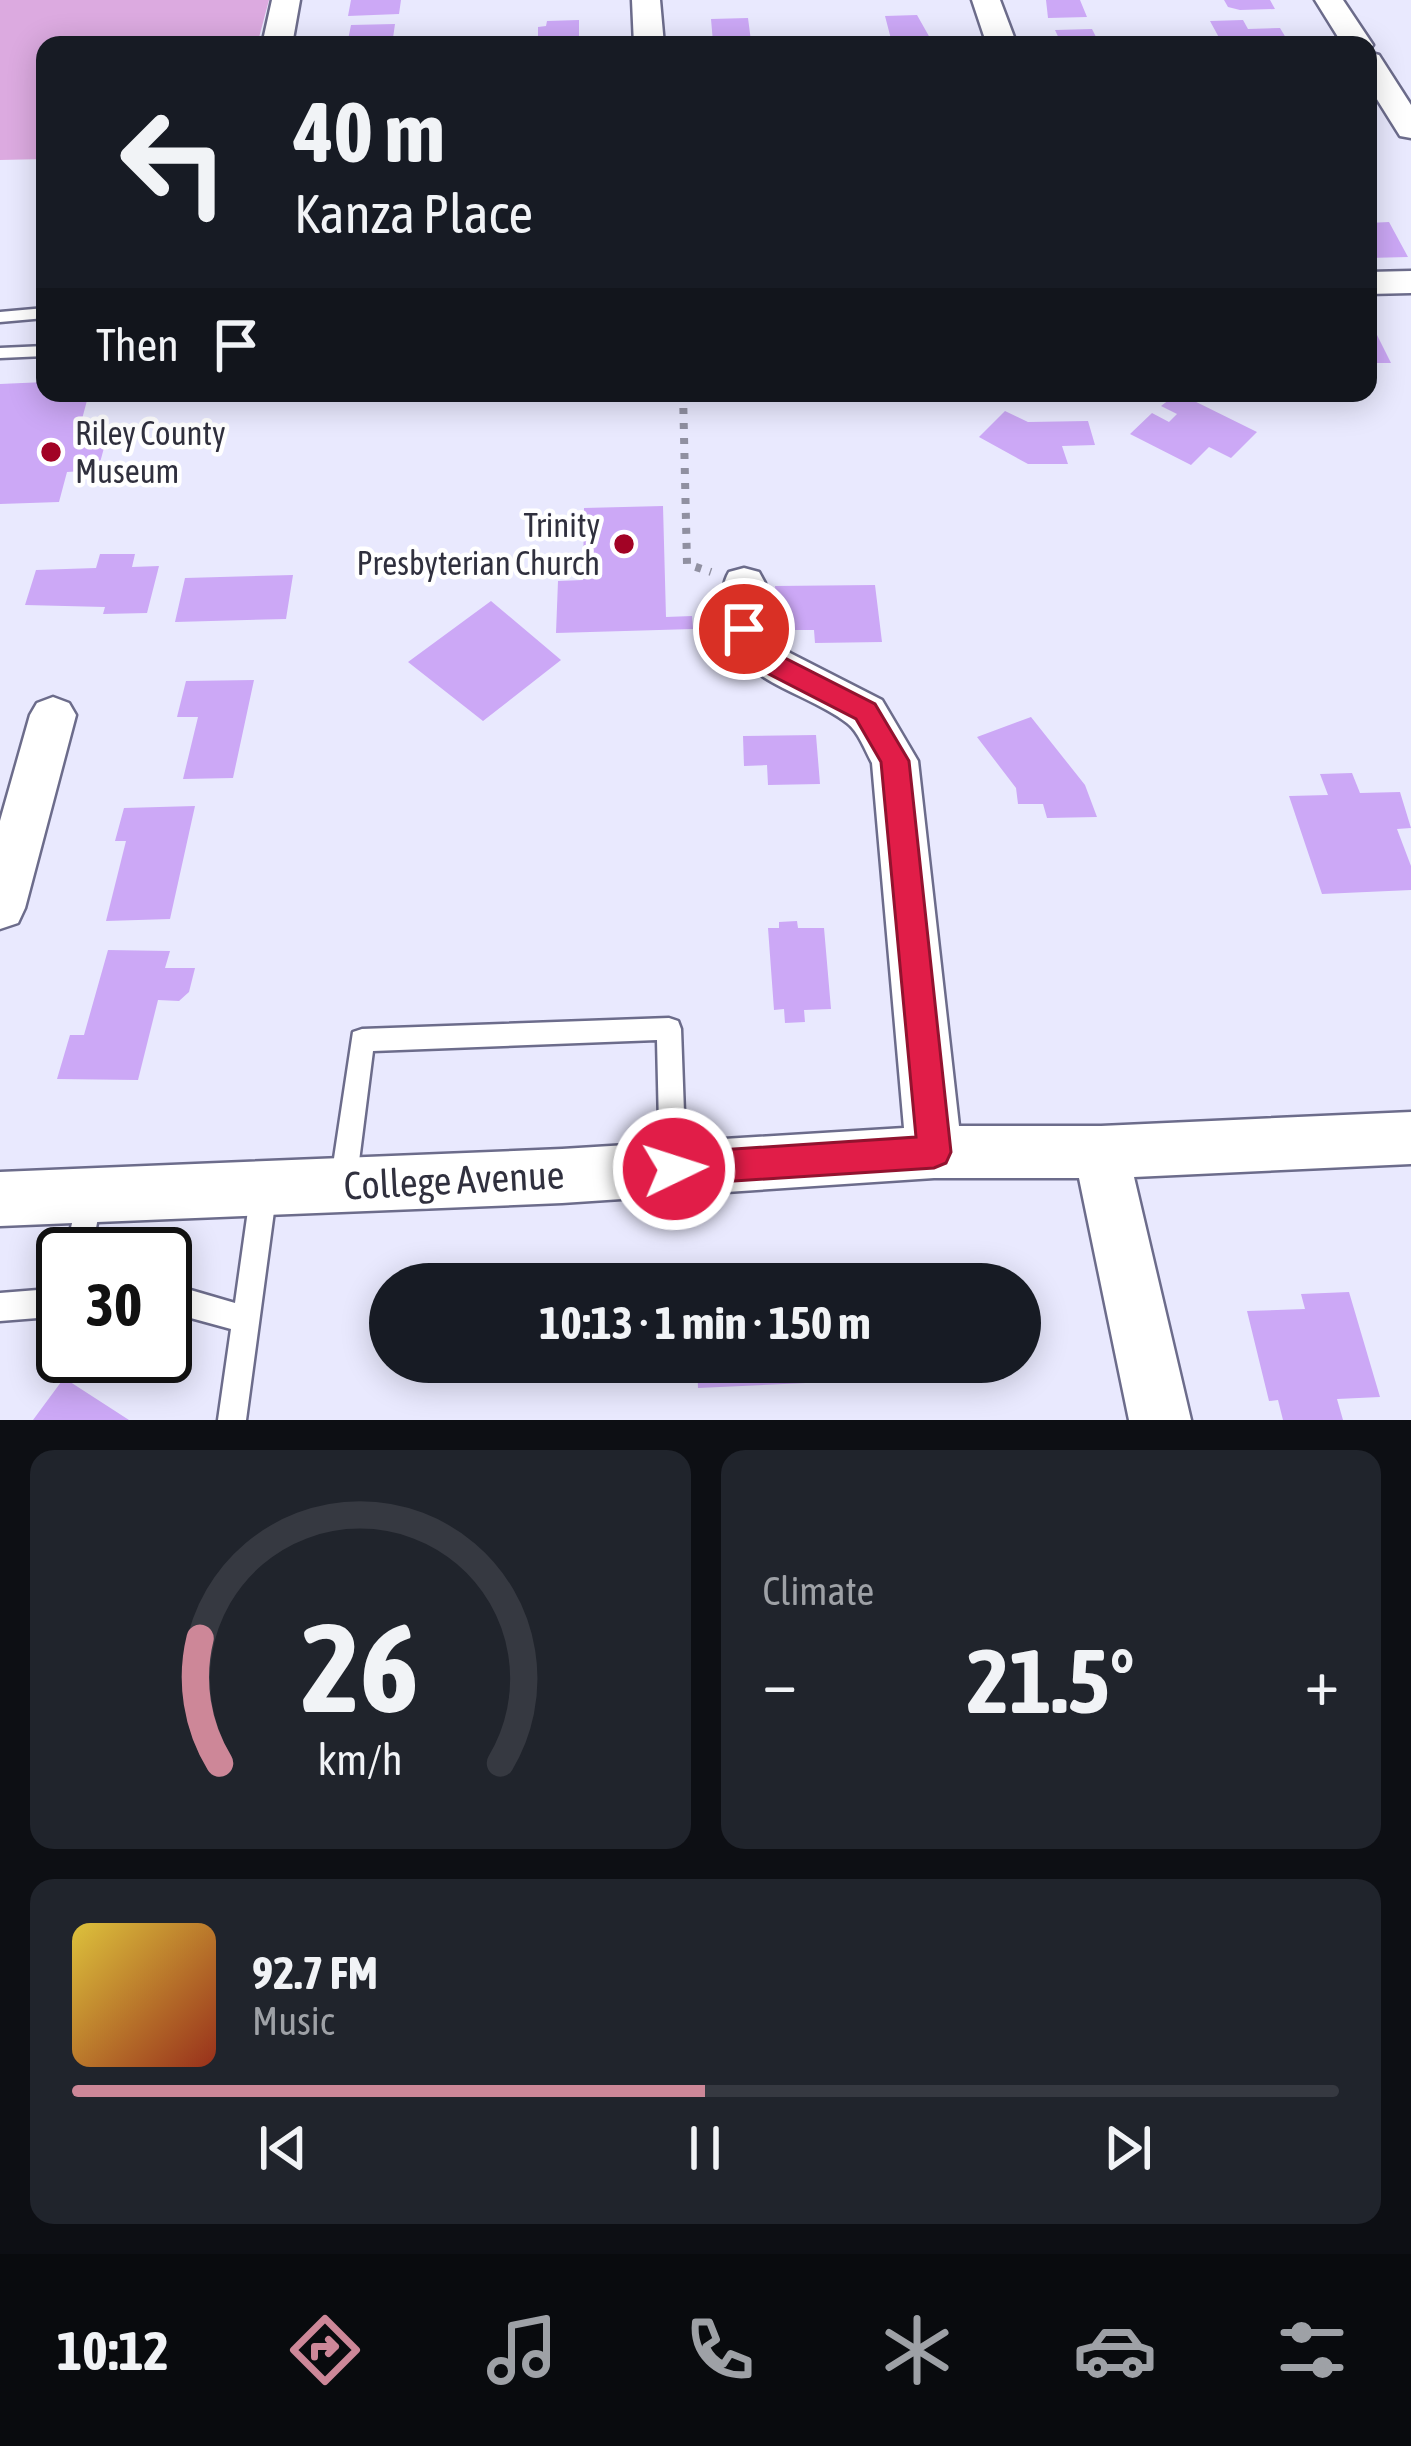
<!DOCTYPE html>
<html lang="en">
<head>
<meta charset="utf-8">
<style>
	:root { --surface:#171b24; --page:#20242c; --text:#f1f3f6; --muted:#9ea1a6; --line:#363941; --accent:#cd8798 }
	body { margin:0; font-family:"Asap Condensed",sans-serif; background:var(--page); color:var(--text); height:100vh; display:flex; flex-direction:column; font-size:45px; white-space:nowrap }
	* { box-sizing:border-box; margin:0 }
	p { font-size:39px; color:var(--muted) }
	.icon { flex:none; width:66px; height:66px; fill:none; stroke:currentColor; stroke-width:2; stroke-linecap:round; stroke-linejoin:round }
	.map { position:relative; height:1420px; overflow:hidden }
	.sheet { display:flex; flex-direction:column; gap:30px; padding:30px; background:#0d0f14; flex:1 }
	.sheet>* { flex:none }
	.top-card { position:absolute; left:36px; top:36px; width:1341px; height:366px; border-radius:24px; box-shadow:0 6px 30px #0003; background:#171b24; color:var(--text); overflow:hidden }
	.speed { position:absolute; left:36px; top:1227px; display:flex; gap:24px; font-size:60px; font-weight:700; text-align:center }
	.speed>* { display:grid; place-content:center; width:156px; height:156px; border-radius:50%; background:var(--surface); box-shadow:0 6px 30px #0003; line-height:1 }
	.speed .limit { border:6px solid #111; border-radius:18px; background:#fff; color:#111 }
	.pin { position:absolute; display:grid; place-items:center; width:102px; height:102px; color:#fff; margin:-51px; border:6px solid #fff; border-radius:50%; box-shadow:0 3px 12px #0007 }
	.me { position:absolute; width:132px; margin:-66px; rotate:86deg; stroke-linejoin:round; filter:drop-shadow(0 0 9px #0008) }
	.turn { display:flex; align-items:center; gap:42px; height:252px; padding:0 60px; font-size:54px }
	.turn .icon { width:156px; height:156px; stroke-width:2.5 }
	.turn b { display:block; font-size:84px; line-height:102px }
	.then { display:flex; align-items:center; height:114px; padding:0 60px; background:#0003; gap:24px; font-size:45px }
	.big { font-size:90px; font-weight:700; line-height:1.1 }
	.sheet .widget { flex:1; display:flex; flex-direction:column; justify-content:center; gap:18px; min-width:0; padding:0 42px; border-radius:24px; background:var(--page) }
	.sheet .dial { align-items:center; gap:0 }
	.dial svg { height:312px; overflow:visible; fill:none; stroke:var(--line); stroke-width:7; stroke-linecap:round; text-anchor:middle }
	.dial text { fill:var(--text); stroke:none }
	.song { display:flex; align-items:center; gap:36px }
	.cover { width:144px; height:144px; border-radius:18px; background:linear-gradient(135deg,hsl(50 70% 55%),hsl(10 70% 35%)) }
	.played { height:12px; border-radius:6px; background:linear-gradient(90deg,var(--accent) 50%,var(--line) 50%) }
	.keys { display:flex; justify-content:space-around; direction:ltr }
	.heat { display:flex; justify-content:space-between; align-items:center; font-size:66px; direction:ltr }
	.sheet .tiles { flex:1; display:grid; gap:30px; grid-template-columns:1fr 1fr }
	.widget:last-child { grid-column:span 2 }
	.trip { position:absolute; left:369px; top:1263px; width:672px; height:120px; border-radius:60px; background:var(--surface); box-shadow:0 6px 30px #0003; font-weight:700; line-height:120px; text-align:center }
	.dock { display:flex; height:192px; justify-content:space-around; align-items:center; background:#090b0e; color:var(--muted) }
	.dock .icon { width:84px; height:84px }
	.dock .selected { color:var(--accent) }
	.dock b { font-size:54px; color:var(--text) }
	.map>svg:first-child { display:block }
	.green { fill:#dcaae0 }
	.building { fill:#cca8f6 }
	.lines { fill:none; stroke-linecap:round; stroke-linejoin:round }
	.service-casing { stroke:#6c6c8b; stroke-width:5 }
	.minor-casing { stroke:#6c6c8b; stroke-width:5 }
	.path { stroke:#9090a1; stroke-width:8; stroke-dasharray:6 9; stroke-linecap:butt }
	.service { fill:#fff; fill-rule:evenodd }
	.minor { fill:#fff; fill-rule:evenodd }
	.route { fill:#e11d48; stroke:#92132f; stroke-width:3 }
	.poi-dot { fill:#a20325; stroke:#fff; stroke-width:4.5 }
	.labels { text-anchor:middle; stroke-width:9; stroke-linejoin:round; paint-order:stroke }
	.poi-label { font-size:33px; fill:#30303e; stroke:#fff; text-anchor:start }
	.near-street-label { font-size:39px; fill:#30303e; stroke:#fff }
</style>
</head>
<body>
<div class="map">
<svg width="1411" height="1420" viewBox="0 0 1411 1420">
	<rect width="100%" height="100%" fill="#e9e9fe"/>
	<path class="green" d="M0 0H269L257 45H45V159L0 160Z"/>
	<path class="building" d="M351 0H401L399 14 348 16Z
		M1046 0H1080L1087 17 1048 18Z
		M1224 0H1270L1275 9 1240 10 1228 7Z
		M917 15 930 38 891 39 885 16Z
		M748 18 751 41 713 42 711 19Z
		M579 20V45H538V27L546 26 547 21Z
		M1243 20 1248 29 1280 28 1286 38 1280 39 1283 45H1223L1210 21Z
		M395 24 392 45H347L351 25Z
		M1092 29 1100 45H1062L1055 30Z
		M1389 222 1408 257 1368 258V223Z
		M1377 335 1391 363H1368V336Z
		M45 382V393H89L78 434 108 433 98 470 67 472 59 502 0 504V384Z
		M1178 393 1257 432 1231 458 1209 447 1191 465 1130 434 1152 413 1169 422 1177 414 1161 406Z
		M1005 411 1028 422 1088 421 1095 445 1062 446 1068 464H1028L979 437Z
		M663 506 666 617 692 616 693 629 556 633 558 581 583 580 584 508Z
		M100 554H135L132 567 159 566 147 613 103 614 105 607 25 605 36 570 96 568Z
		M293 575 286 619 175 622 185 578Z
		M875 585 882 642 815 643 814 630H778L775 586Z
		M491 601 561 660 483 721 408 662Z
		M254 680 233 778 183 779 198 717H177L186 681Z
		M1031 717 1085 785 1097 817 1047 818 1043 804H1018L1016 788 977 737Z
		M816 735 820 784 768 785 767 765 744 766 743 736Z
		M1352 773 1360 793 1400 792 1411 828 1397 829 1411 866V890L1322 894 1289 796 1328 795 1320 774Z
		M195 806 170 919 106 921 126 841H115L124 808Z
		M797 921 798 928H824L831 1009 804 1010 805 1022 785 1023 784 1009 774 1010 768 928H779V922Z
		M108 950 170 951 165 968H195L189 992 179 1001 158 1000 138 1080 57 1079 70 1035H84Z
		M1349 1292 1380 1397 1337 1399 1343 1420H1283L1278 1400 1269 1401 1247 1311 1305 1309 1301 1294Z
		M697 1362H804L806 1383 698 1388Z
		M64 1378 129 1420H33Z"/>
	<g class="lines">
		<g class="service-casing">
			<path id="service" d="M45 308V318L0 322V312Z
				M45 346V356L0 358V348Z
				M669 1018 678 1021 681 1029 686 1169 682 1178 673 1181 664 1178 660 1169 657 1040 373 1051 356 1185 352 1194 343 1198 334 1194 330 1185 353 1032 362 1029Z
				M264 1176 273 1180 277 1189 246 1420H218L231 1329 187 1317H165V1289H187L235 1303 251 1189 255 1180Z
				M89 1184 98 1188 102 1197 91 1254H65L80 1188Z
				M63 1288V1316L0 1321V1293Z"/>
		</g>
		<g class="minor-casing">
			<path id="minor" d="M272 0H300L292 45H262Z
				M632 0H660L664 45H634Z
				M972 0H1000L1017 45H987Z
				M1315 0H1343L1373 45 1368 51V45H1343Z
				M1368 52 1379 55 1411 105V138L1400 136 1368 85Z
				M1411 271V293L1368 294V272Z
				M744 568 759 572 765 583 766 625 790 653 882 700 918 761 959 1126H1101L1411 1112V1164L1134 1177 1191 1420H1129L1079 1178H934L562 1203 0 1226V1172L562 1149 904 1128 872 763C865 750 858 731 847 723 802 688 722 680 723 609 723 595 722 584 729 572Z
				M53 697 69 703 76 715 25 908 18 923 0 929V821L30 715 37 703Z"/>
		</g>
		<path class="path" d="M683 393 687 564 711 572"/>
		<use href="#service" class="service"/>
		<use href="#minor" class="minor"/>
	</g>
	<path class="route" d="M744 620 753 623 783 657 875 704 909 761 951 1152 946 1163 934 1168 674 1185 662 1180 657 1169 662 1157 674 1153 916 1137 881 762 856 719 765 672 731 629Z"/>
	<g class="poi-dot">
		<circle cx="51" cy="452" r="12"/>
		<circle cx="624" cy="544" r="12"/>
	</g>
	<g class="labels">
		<g class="poi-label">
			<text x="75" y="445">Riley County<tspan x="75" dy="38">Museum</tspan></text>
			<text x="600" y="537" text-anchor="end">Trinity<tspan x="600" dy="38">Presbyterian Church</tspan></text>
		</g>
		<g class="near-street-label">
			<text transform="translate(454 1180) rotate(-3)" y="14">College Avenue</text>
		</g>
	</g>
</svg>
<div class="speed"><div class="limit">30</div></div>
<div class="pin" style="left:744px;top:629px;background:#d93025"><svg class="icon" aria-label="arrive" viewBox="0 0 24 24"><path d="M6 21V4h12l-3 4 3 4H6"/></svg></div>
<svg class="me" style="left:674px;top:1169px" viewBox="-20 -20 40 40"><circle r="17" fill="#e11d48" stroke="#fff" stroke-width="3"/><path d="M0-11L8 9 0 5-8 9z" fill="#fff"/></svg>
<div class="trip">10:13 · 1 min · 150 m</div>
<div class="top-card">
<div class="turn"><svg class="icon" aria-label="left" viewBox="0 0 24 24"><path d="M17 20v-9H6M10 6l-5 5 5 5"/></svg><div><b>40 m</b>Kanza Place</div></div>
<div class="then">Then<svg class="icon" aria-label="arrive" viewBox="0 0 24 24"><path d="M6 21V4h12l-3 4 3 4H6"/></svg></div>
</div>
</div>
<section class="sheet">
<div class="tiles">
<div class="widget dial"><svg viewBox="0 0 100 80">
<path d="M14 69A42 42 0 1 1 86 69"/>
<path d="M14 69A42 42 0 0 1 9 37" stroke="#cd8798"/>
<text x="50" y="56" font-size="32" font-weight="700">26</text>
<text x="50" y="72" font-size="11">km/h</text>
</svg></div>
<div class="widget"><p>Climate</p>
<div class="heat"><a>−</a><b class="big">21.5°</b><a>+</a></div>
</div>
<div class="widget">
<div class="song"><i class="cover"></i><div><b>92.7 FM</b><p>Music</p></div></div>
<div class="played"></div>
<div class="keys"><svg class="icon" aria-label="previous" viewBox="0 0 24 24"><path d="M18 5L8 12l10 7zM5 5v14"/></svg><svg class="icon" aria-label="pause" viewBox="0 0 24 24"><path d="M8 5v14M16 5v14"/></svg><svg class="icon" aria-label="next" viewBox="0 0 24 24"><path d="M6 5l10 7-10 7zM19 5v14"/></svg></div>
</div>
</div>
</section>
<nav class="dock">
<b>10:12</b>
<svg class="icon selected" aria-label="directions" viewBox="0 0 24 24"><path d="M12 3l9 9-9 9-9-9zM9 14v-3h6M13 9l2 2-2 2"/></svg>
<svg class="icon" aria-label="music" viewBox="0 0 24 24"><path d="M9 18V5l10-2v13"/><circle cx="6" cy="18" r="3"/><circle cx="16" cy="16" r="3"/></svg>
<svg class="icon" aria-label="phone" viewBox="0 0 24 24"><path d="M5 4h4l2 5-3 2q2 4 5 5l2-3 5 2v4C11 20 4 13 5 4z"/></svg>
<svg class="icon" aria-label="climate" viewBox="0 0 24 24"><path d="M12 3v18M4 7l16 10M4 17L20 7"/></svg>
<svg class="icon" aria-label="car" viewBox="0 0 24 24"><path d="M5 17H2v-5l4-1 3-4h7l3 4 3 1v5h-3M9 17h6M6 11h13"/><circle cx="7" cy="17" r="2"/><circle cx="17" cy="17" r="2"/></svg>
<svg class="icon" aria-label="filters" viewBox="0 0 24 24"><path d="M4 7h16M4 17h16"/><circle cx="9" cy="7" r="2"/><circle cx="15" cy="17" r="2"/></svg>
</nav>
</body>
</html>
